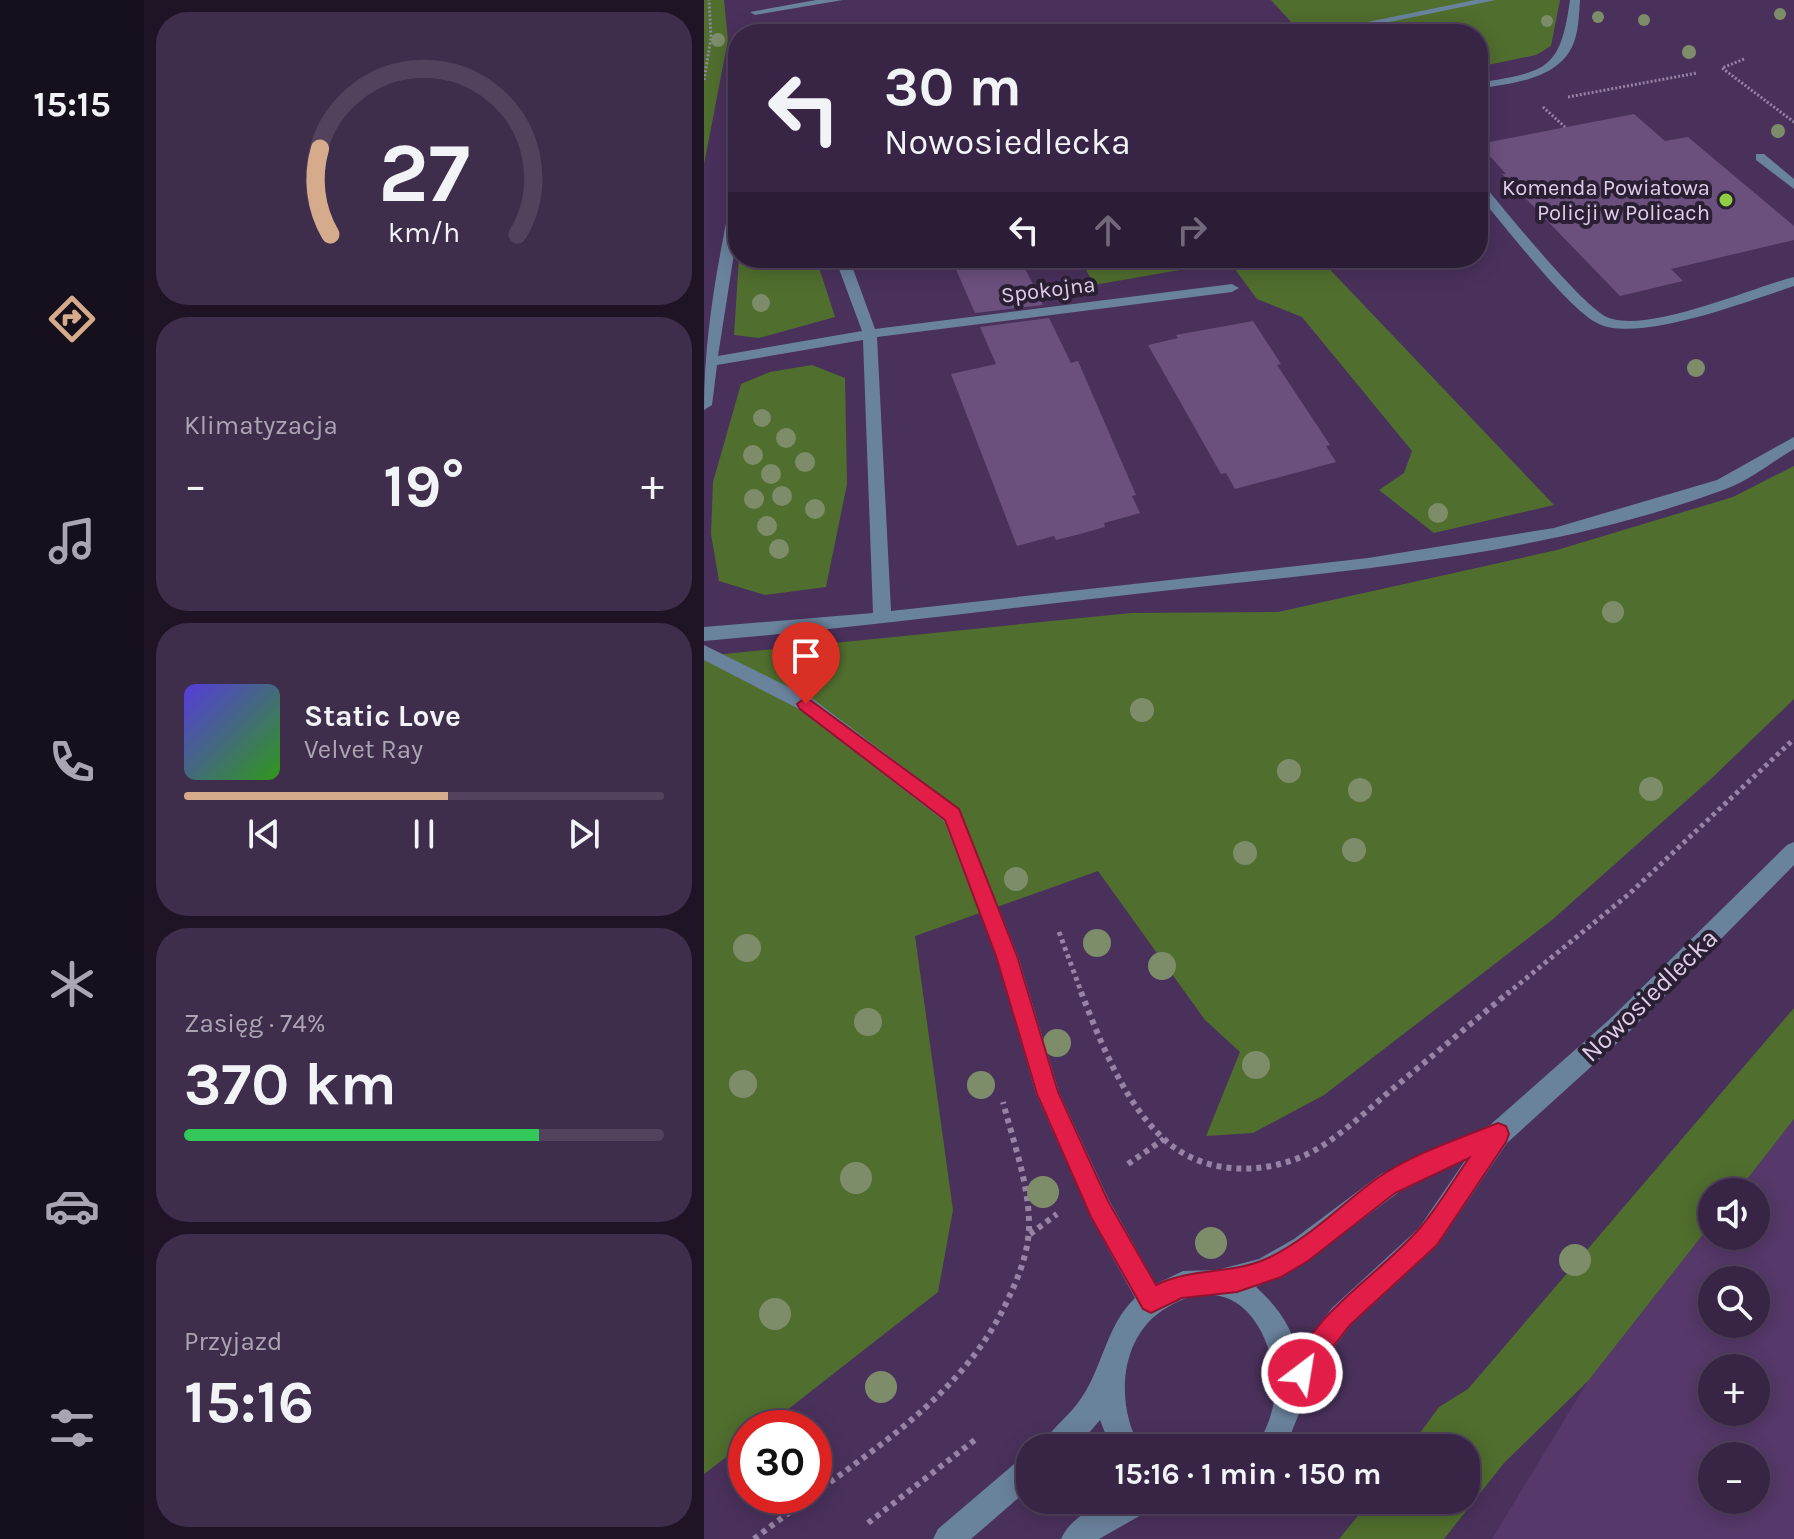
<!DOCTYPE html>
<html lang="pl">
<head>
<meta charset="utf-8">
<style>
	:root { --surface:#382545; --page:#3f2d4c; --text:#f1f3f6; --muted:#aba5b3; --line:#52425e; --accent:#d6ab8b }
	body { margin:0; font-family:Karla,sans-serif; background:var(--page); color:var(--text); height:100vh; display:flex; flex-direction:column; font-size:30px; white-space:nowrap }
	* { box-sizing:border-box; margin:0 }
	p { font-size:26px; color:var(--muted) }
	.icon { flex:none; width:44px; height:44px; fill:none; stroke:currentColor; stroke-width:2; stroke-linecap:round; stroke-linejoin:round }
	.map { position:relative; flex:1; overflow:hidden }
	.sheet { display:flex; flex-direction:column; gap:12px; padding:12px; background:#1f1426; width:560px }
	.sheet>* { flex:none }
	.top-card { position:absolute; left:24px; top:24px; width:760px; height:244px; border-radius:32px; box-shadow:0 4px 20px #0003,0 0 0 2px var(--line); background:#382545; color:var(--text); overflow:hidden }
	.controls { position:absolute; left:994px; top:1178px; display:grid; gap:16px }
	.controls a { display:grid; place-items:center; width:72px; height:72px; border-radius:50%; background:var(--surface); box-shadow:0 4px 20px #0003,0 0 0 2px var(--line); font-size:40px }
	.speed { position:absolute; left:24px; top:1410px; display:flex; gap:16px; font-size:40px; font-weight:700; text-align:center }
	.speed>* { display:grid; place-content:center; width:104px; height:104px; border-radius:50%; background:var(--surface); box-shadow:0 4px 20px #0003,0 0 0 2px var(--line); line-height:1 }
	.speed .limit { border:12px solid #d22; background:#fff; color:#111 }
	.pin { position:absolute; display:grid; place-items:center; width:68px; height:68px; color:#fff; margin:-82px -34px; border-radius:50% 50% 50% 0; rotate:-45deg; box-shadow:0 0 8px #0007 }
	.pin .icon { rotate:45deg }
	.me { position:absolute; width:88px; margin:-44px; rotate:31deg; stroke-linejoin:round; filter:drop-shadow(0 0 6px #0008) }
	.turn { display:flex; align-items:center; gap:28px; height:168px; padding:0 24px; font-size:36px }
	.turn .icon { width:104px; height:104px; stroke-width:2.5 }
	.turn b { display:block; font-size:56px; line-height:68px }
	.lanes { display:flex; align-items:center; height:76px; padding:0 24px; background:#0003; justify-content:center; gap:40px; direction:ltr }
	.lanes .off { opacity:.35 }
	.big { font-size:60px; font-weight:700; line-height:1.1 }
	.sheet .tile { flex:1; display:flex; flex-direction:column; justify-content:center; gap:12px; min-width:0; padding:0 28px; border-radius:32px; background:var(--page) }
	.sheet .dial { align-items:center; gap:0 }
	.dial svg { height:208px; overflow:visible; fill:none; stroke:var(--line); stroke-width:7; stroke-linecap:round; text-anchor:middle }
	.dial text { fill:var(--text); stroke:none }
	.song { display:flex; align-items:center; gap:24px }
	.cover { width:96px; height:96px; border-radius:12px; background:linear-gradient(135deg,hsl(250 70% 55%),hsl(110 70% 35%)) }
	.played { height:8px; border-radius:4px; background:linear-gradient(90deg,var(--accent) 55%,var(--line) 55%) }
	.keys { display:flex; justify-content:space-around; direction:ltr }
	.heat { display:flex; justify-content:space-between; align-items:center; font-size:44px; direction:ltr }
	.charge { height:12px; border-radius:6px; background:linear-gradient(90deg,#34c759 74%,var(--line) 0) }
	.trip { position:absolute; left:312px; top:1434px; width:464px; height:80px; border-radius:32px; background:var(--surface); box-shadow:0 4px 20px #0003,0 0 0 2px var(--line); font-weight:700; line-height:80px; text-align:center }
	main { display:flex; flex:1; min-height:0 }
	.dock { display:flex; flex-direction:column; width:144px; justify-content:space-around; align-items:center; background:#160f1c; color:var(--muted) }
	.dock .icon { width:56px; height:56px }
	.dock .on { color:var(--accent) }
	.dock b { font-size:36px; color:var(--text) }
	.map>svg:first-child { display:block }
	.built { fill:#56396a; fill-rule:evenodd }
	.green { fill:#506e2e }
	.building { fill:#6b507d }
	.lines { fill:none; stroke-linecap:round; stroke-linejoin:round }
	.path-far2 { stroke:#9683a5; stroke-width:3; stroke-dasharray:2 2; stroke-linecap:butt }
	.path-far1 { stroke:#9683a5; stroke-width:5; stroke-dasharray:4 4; stroke-linecap:butt }
	.path { stroke:#9683a5; stroke-width:6; stroke-dasharray:5 5; stroke-linecap:butt }
	.minor { fill:#6a839d; fill-rule:evenodd }
	.tree { fill:#7d8d69 }
	.route { fill:#e11d48; stroke:#92132f; stroke-width:2 }
	.poi-dot { fill:#8fcd42; stroke:#2a1f33; stroke-width:3 }
	.labels { text-anchor:middle; stroke-width:8; stroke-linejoin:round; paint-order:stroke }
	.far-poi-label { font-size:22px; fill:#decfe9; stroke:#2a1f33; text-anchor:end }
	.far-street-label { font-size:22px; fill:#decfe9; stroke:#2a1f33 }
	.street-label { font-size:26px; fill:#decfe9; stroke:#2a1f33 }
</style>
</head>
<body>
<main>
<nav class="dock">
<b>15:15</b>
<svg class="icon on" aria-label="directions" viewBox="0 0 24 24"><path d="M12 3l9 9-9 9-9-9zM9 14v-3h6M13 9l2 2-2 2"/></svg>
<svg class="icon" aria-label="music" viewBox="0 0 24 24"><path d="M9 18V5l10-2v13"/><circle cx="6" cy="18" r="3"/><circle cx="16" cy="16" r="3"/></svg>
<svg class="icon" aria-label="phone" viewBox="0 0 24 24"><path d="M5 4h4l2 5-3 2q2 4 5 5l2-3 5 2v4C11 20 4 13 5 4z"/></svg>
<svg class="icon" aria-label="climate" viewBox="0 0 24 24"><path d="M12 3v18M4 7l16 10M4 17L20 7"/></svg>
<svg class="icon" aria-label="car" viewBox="0 0 24 24"><path d="M5 17H2v-5l4-1 3-4h7l3 4 3 1v5h-3M9 17h6M6 11h13"/><circle cx="7" cy="17" r="2"/><circle cx="17" cy="17" r="2"/></svg>
<svg class="icon" aria-label="filters" viewBox="0 0 24 24"><path d="M4 7h16M4 17h16"/><circle cx="9" cy="7" r="2"/><circle cx="15" cy="17" r="2"/></svg>
</nav>
<section class="sheet">
<div class="tile dial"><svg viewBox="0 0 100 80">
<path d="M14 69A42 42 0 1 1 86 69"/>
<path d="M14 69A42 42 0 0 1 10 36" stroke="#d6ab8b"/>
<text x="50" y="56" font-size="32" font-weight="700">27</text>
<text x="50" y="72" font-size="11">km/h</text>
</svg></div>
<div class="tile"><p>Klimatyzacja</p>
<div class="heat"><a>−</a><b class="big">19°</b><a>+</a></div>
</div>
<div class="tile">
<div class="song"><i class="cover"></i><div><b>Static Love</b><p>Velvet Ray</p></div></div>
<div class="played"></div>
<div class="keys"><svg class="icon" aria-label="previous" viewBox="0 0 24 24"><path d="M18 5L8 12l10 7zM5 5v14"/></svg><svg class="icon" aria-label="pause" viewBox="0 0 24 24"><path d="M8 5v14M16 5v14"/></svg><svg class="icon" aria-label="next" viewBox="0 0 24 24"><path d="M6 5l10 7-10 7zM19 5v14"/></svg></div>
</div>
<div class="tile"><p>Zasięg · 74%</p><b class="big">370 km</b><div class="charge"></div></div>
<div class="tile"><p>Przyjazd</p><b class="big">15:16</b></div>
</section>
<div class="map">
<svg width="1090" height="1539" viewBox="0 0 1090 1539">
	<rect width="100%" height="100%" fill="#4a315c"/>
	<path class="built" d="M1090 1119V1539H788L884 1381 1008 1223V1236H1052V1192H1033ZM1008 1280H1052V1324H1008ZM1008 1368H1052V1412H1008ZM1008 1456H1052V1500H1008Z"/>
	<path class="green" d="M0 0H20L24 40 0 164Z
		M567 0H856L847 46 832 55 774 67V34H598Z
		M35 258H112L131 317 55 338 30 335Z
		M376 258H487L493 267 390 285Z
		M568 258H615L850 505 730 533 675 490 700 473 708 451 598 317 553 299 530 268Z
		M108 365 141 378 143 484 122 587 61 595 15 581 7 534 9 482 37 384 66 372Z
		M1090 466V699L1009 777 848 920 620 1095 549 1133 502 1136 536 1052 501 1020 394 871 211 936 249 1210 234 1292 60 1428H42V1442L0 1474V656L427 613 574 612 853 550 1029 497Z
		M1090 1008V1119L1033 1192H1008V1223L884 1381 800 1463 740 1539H635L667 1500H762V1448H705L735 1407 764 1389Z"/>
	<path class="building" d="M930 114 961 141 984 137 1090 226V240L967 269 979 281 916 296 798 174H802L775 144Z
		M247 258H316L339 305 271 313Z
		M345 318 367 363 374 361 432 495 428 496 436 513 400 523 401 527 376 534 352 540 350 536 313 546 247 374 292 364 276 327Z
		M549 321 577 364 573 365 626 445 622 446 632 462 531 489 522 473 517 474 444 345 474 338 472 335Z"/>
	<g class="lines">
		<path class="path-far2" d="M1040 59 1018 68 1090 122
			M0 80 7 38 5 0
			M864 97 993 73
			M839 107 861 127"/>
		<path class="path-far1" d="M355 932 378 994
			M803 994 925 894 1090 739"/>
		<path class="path" d="M377 992C397 1043 420 1103 461 1140 505 1180 575 1175 621 1144 648 1126 672 1102 697 1082 733 1052 769 1022 805 992
			M424 1164 460 1139
			M326 1234 353 1214
			M110 1494C186 1438 265 1386 305 1297 316 1274 326 1247 325 1221 324 1181 309 1141 299 1102
			M164 1523 272 1439
			M50 1539 107 1496"/>
		<path class="minor" d="M112 0H139L51 15 46 12Z
			M771 0H792L627 34H605Z
			M866 0H876C875 13 875 26 871 39 859 79 810 83 774 89V83C842 71 856 72 866 0Z
			M1052 154H1060L1090 179V189L1052 160Z
			M774 183 779 184C801 210 880 309 905 318 946 333 1047 288 1090 277V286C1047 300 936 343 895 324 865 311 799 223 774 195Z
			M34 190V228L14 356 158 331 131 258H145L171 329 528 284 535 288 528 292 173 337 187 611 664 558 850 528 1013 480 1090 437V449C1068 462 1046 480 1022 489 841 556 648 570 458 591 305 608 153 628 0 641V627L169 613 159 340 13 365 8 405 0 410C0 336 13 266 28 194Z
			M0 645 109 699 255 809 314 956 355 1092 405 1200 452 1284 479 1271 513 1270 555 1259 590 1239 677 1174 786 1125 906 1019 1083 845 1090 842V865L922 1035 803 1143 733 1246 646 1326 631 1346 608 1382 581 1448H553C557 1437 564 1426 567 1414 580 1374 559 1300 510 1295 493 1293 478 1299 464 1307 424 1329 414 1379 425 1420 427 1430 433 1439 437 1448H407L396 1420 372 1448H337C344 1431 362 1419 373 1404 399 1371 400 1328 431 1298L387 1218 332 1094 292 956 240 821 95 709 0 660ZM762 1159 715 1228 628 1308 594 1354C588 1326 572 1305 552 1287L608 1257 695 1192Z
			M326 1455V1488L267 1539H229L234 1529 316 1459Z
			M405 1500H451L446 1510 395 1539H357C366 1519 386 1509 405 1500Z"/>
	</g>
	<g class="tree">
		<circle cx="1076" cy="14" r="6"/>
		<circle cx="894" cy="17" r="6"/>
		<circle cx="940" cy="20" r="6"/>
		<circle cx="843" cy="21" r="6"/>
		<circle cx="14" cy="40" r="7"/>
		<circle cx="985" cy="52" r="7"/>
		<circle cx="1074" cy="131" r="7"/>
		<circle cx="57" cy="303" r="9"/>
		<circle cx="992" cy="368" r="9"/>
		<circle cx="58" cy="418" r="9"/>
		<circle cx="82" cy="438" r="10"/>
		<circle cx="49" cy="455" r="10"/>
		<circle cx="101" cy="462" r="10"/>
		<circle cx="67" cy="474" r="10"/>
		<circle cx="78" cy="496" r="10"/>
		<circle cx="50" cy="499" r="10"/>
		<circle cx="111" cy="509" r="10"/>
		<circle cx="734" cy="513" r="10"/>
		<circle cx="63" cy="526" r="10"/>
		<circle cx="75" cy="549" r="10"/>
		<circle cx="909" cy="612" r="11"/>
		<circle cx="438" cy="710" r="12"/>
		<circle cx="585" cy="771" r="12"/>
		<circle cx="947" cy="789" r="12"/>
		<circle cx="656" cy="790" r="12"/>
		<circle cx="650" cy="850" r="12"/>
		<circle cx="541" cy="853" r="12"/>
		<circle cx="312" cy="879" r="12"/>
		<circle cx="393" cy="943" r="14"/>
		<circle cx="43" cy="948" r="14"/>
		<circle cx="458" cy="966" r="14"/>
		<circle cx="164" cy="1022" r="14"/>
		<circle cx="353" cy="1043" r="14"/>
		<circle cx="552" cy="1065" r="14"/>
		<circle cx="39" cy="1084" r="14"/>
		<circle cx="277" cy="1085" r="14"/>
		<circle cx="152" cy="1178" r="16"/>
		<circle cx="339" cy="1192" r="16"/>
		<circle cx="507" cy="1243" r="16"/>
		<circle cx="871" cy="1260" r="16"/>
		<circle cx="71" cy="1314" r="16"/>
		<circle cx="177" cy="1387" r="16"/>
	</g>
	<path class="route" d="M102 697 255 809 313 956 354 1092 404 1201 452 1285C488 1267 528 1275 564 1258 604 1239 637 1205 672 1179 708 1154 754 1139 794 1123L802 1126 805 1134 802 1142 733 1245 646 1325 621 1357 607 1382 598 1386 589 1382 585 1373C612 1309 672 1278 716 1228 734 1207 749 1181 765 1158L691 1193 604 1261 577 1277 533 1292 478 1298 447 1313 439 1309 387 1217 333 1094 292 956 241 820 96 709 93 704Z"/>
	<circle class="poi-dot" cx="1022" cy="200" r="8"/>
	<g class="labels">
		<g class="far-poi-label">
			<text x="1006" y="195">Komenda Powiatowa<tspan x="1006" dy="25">Policji w Policach</tspan></text>
		</g>
		<g class="far-street-label">
			<text transform="translate(344 289) rotate(-7)" y="8">Spokojna</text>
		</g>
		<g class="street-label">
			<text transform="translate(945 995) rotate(-44)" y="9">Nowosiedlecka</text>
		</g>
	</g>
</svg>
<div class="controls">
<a><svg class="icon" aria-label="sound" viewBox="0 0 24 24"><path d="M4 9h4l5-4v14l-5-4H4zM17 9q2 3 0 6"/></svg></a>
<a><svg class="icon" aria-label="search" viewBox="0 0 24 24"><circle cx="10" cy="10" r="6"/><path d="M15 15l6 6"/></svg></a>
<a>+</a>
<a>−</a>
</div>
<div class="speed"><div class="limit">30</div></div>
<div class="pin" style="left:102px;top:704px;background:#d93025"><svg class="icon" aria-label="arrive" viewBox="0 0 24 24"><path d="M6 21V4h12l-3 4 3 4H6"/></svg></div>
<svg class="me" style="left:598px;top:1373px" viewBox="-20 -20 40 40"><circle r="17" fill="#e11d48" stroke="#fff" stroke-width="3"/><path d="M0-11L8 9 0 5-8 9z" fill="#fff"/></svg>
<div class="trip">15:16 · 1 min · 150 m</div>
<div class="top-card">
<div class="turn"><svg class="icon" aria-label="left" viewBox="0 0 24 24"><path d="M17 20v-9H6M10 6l-5 5 5 5"/></svg><div><b>30 m</b>Nowosiedlecka</div></div>
<div class="lanes"><svg class="icon" aria-label="left" viewBox="0 0 24 24"><path d="M17 20v-9H6M10 6l-5 5 5 5"/></svg><svg class="icon off" aria-label="ahead" viewBox="0 0 24 24"><path d="M12 20V5M6 11l6-6 6 6"/></svg><svg class="icon off" aria-label="right" viewBox="0 0 24 24"><path d="M7 20v-9h11M14 6l5 5-5 5"/></svg></div>
</div>
</div>
</main>
</body>
</html>
